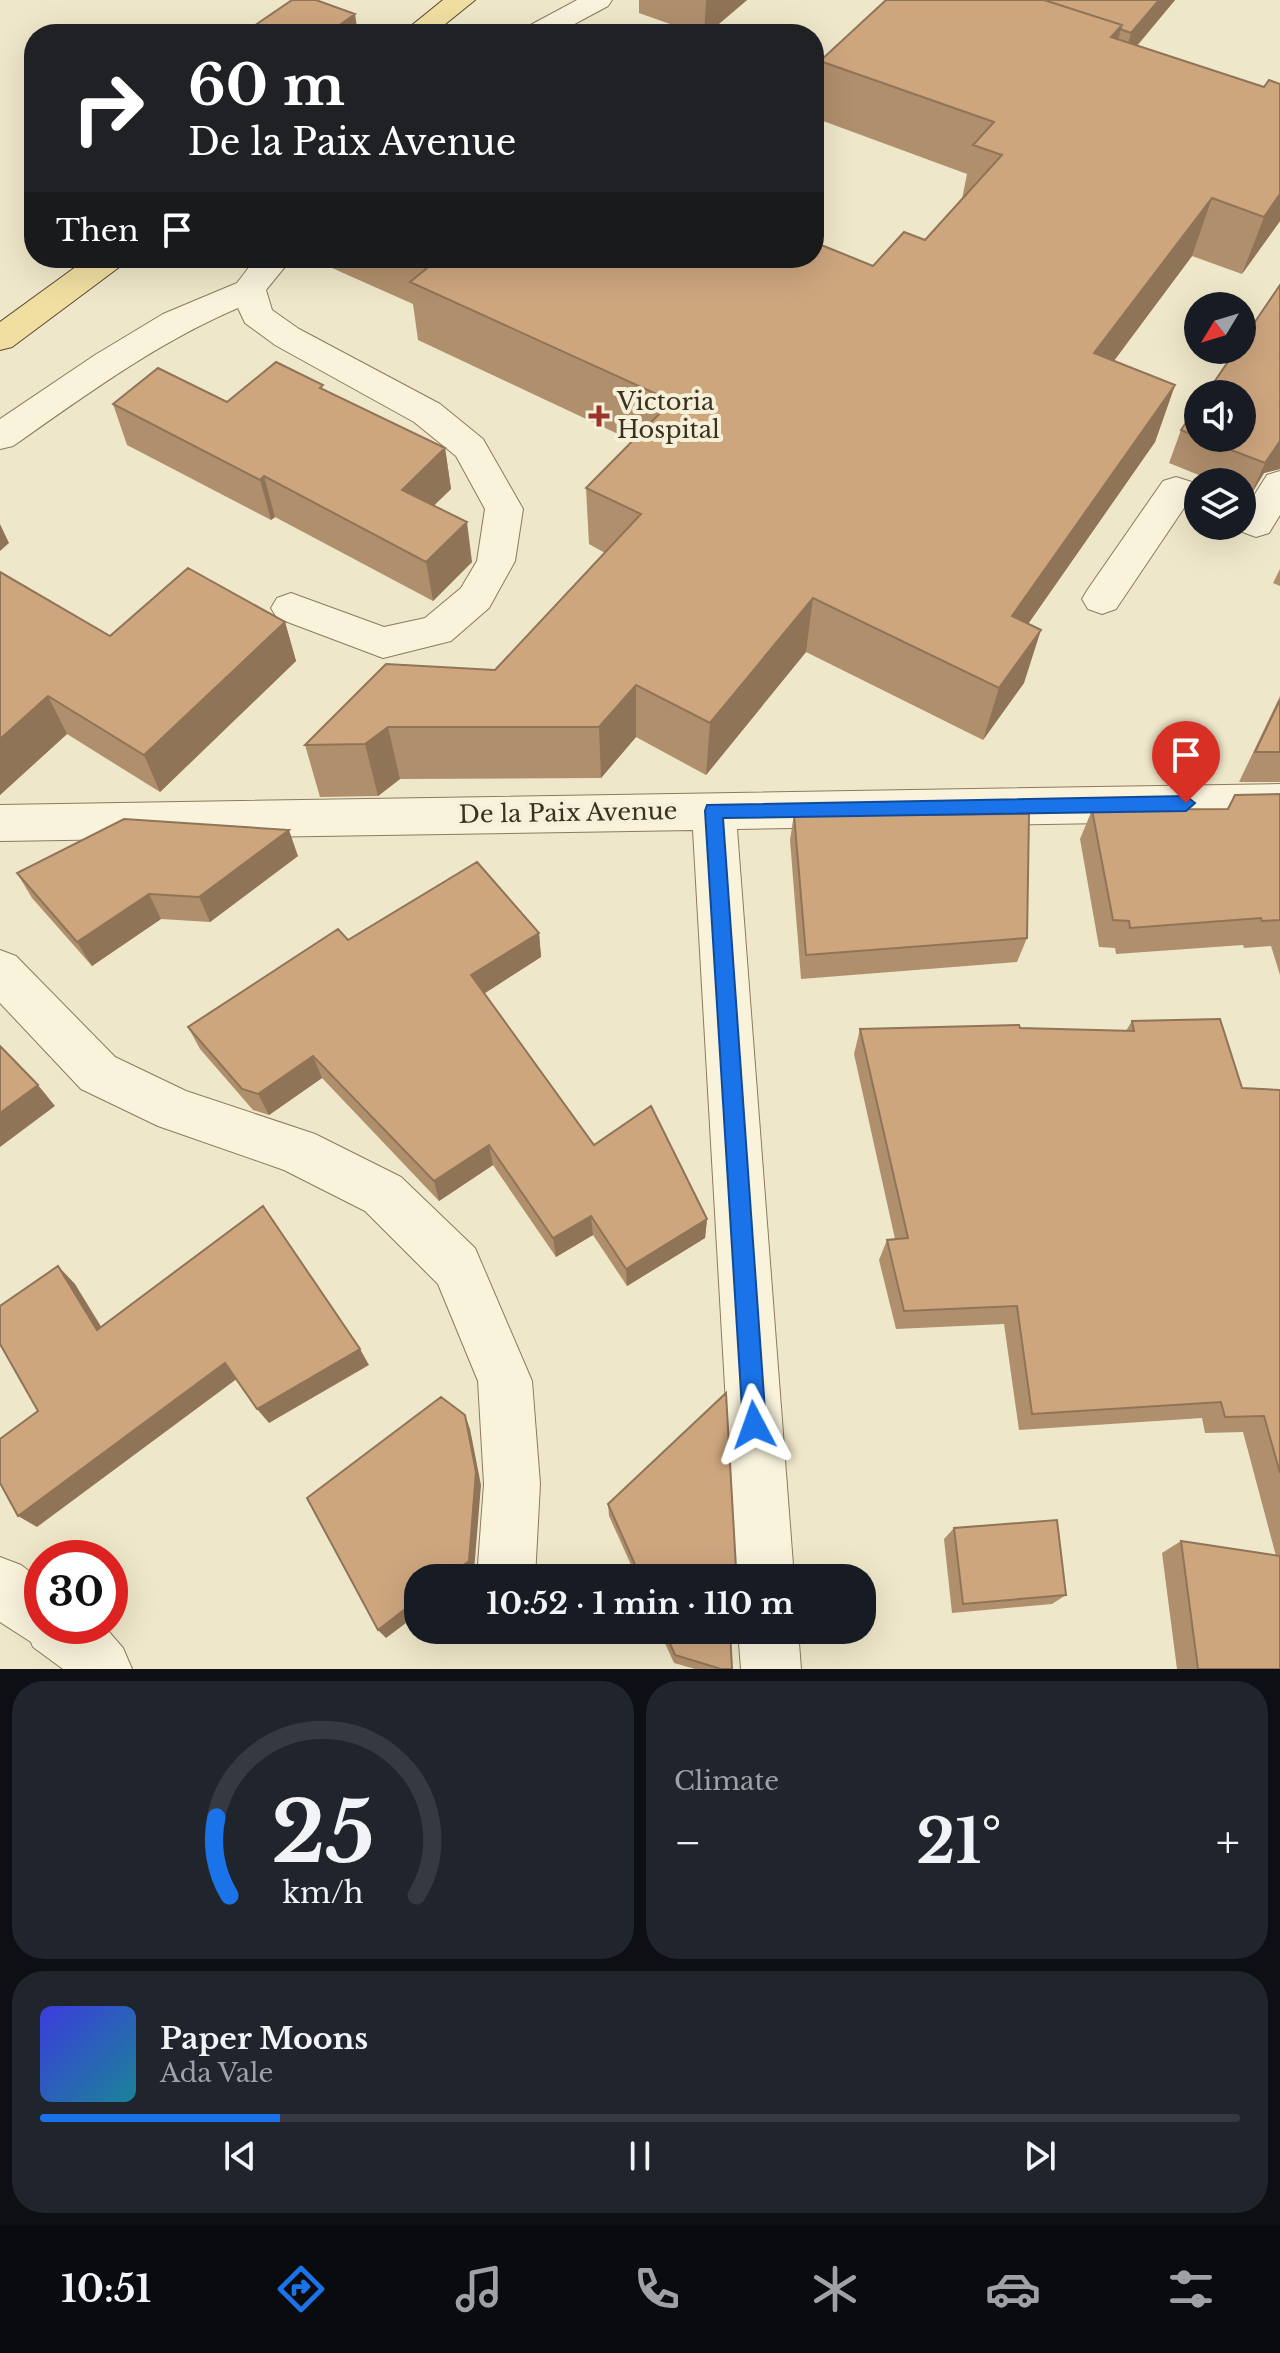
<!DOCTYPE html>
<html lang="en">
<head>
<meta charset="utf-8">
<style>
	:root { --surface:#171b24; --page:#20242c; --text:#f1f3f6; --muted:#9ea1a6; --line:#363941; --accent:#1a73e8 }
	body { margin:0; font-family:"Libre Baskerville",serif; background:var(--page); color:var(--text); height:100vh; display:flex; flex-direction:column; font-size:30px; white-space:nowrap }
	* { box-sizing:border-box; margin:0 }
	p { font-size:26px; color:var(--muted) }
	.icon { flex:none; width:44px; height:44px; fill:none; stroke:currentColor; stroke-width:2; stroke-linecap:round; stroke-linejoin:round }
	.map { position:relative; height:1669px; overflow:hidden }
	.side { display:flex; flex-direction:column; gap:12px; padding:12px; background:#0d0f14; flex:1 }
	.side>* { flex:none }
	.top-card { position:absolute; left:24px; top:24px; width:800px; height:244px; border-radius:32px; box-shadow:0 8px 32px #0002; background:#202124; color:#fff; overflow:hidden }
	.needle { width:52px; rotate:232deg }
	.buttons { position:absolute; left:1184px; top:292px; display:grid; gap:16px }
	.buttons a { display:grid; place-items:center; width:72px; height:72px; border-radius:50%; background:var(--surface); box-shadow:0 8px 32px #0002; font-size:40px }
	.speed { position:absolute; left:24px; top:1540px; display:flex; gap:16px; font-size:40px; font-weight:700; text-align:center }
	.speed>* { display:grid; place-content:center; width:104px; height:104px; border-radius:50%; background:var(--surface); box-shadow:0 8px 32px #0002; line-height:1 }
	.speed .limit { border:12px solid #d22; background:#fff; color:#111 }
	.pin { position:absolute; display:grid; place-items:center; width:68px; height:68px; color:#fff; margin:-82px -34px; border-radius:50% 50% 50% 0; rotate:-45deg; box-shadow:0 0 8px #0007 }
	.pin .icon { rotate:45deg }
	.me { position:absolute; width:88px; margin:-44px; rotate:356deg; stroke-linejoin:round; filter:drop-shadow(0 0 6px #0008) }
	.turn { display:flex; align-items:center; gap:28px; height:168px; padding:0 32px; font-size:36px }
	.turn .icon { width:104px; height:104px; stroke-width:2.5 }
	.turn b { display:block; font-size:56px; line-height:68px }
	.then { display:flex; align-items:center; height:76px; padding:0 32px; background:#0003; gap:16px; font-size:30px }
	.big { font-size:60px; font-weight:700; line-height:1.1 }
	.side .card { flex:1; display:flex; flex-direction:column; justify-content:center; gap:12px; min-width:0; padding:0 28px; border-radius:32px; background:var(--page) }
	.side .dial { align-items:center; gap:0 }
	.dial svg { height:208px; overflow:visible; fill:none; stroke:var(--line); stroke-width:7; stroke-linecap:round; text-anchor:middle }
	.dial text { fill:var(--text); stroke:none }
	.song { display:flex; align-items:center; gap:24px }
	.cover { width:96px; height:96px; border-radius:12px; background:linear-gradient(135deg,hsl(240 70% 55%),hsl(190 70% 35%)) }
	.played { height:8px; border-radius:4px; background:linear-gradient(90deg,var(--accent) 20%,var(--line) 20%) }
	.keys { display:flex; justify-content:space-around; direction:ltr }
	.heat { display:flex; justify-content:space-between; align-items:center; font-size:44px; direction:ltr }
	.side .tiles { flex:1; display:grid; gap:12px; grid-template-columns:1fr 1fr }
	.card:last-child { grid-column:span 2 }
	.trip { position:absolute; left:404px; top:1564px; width:472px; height:80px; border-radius:32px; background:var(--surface); box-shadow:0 8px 32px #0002; font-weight:700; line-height:80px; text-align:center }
	.tab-bar { display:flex; height:128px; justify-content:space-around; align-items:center; background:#090b0e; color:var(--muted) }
	.tab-bar .icon { width:56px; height:56px }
	.tab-bar .selected { color:var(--accent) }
	.tab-bar b { font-size:36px; color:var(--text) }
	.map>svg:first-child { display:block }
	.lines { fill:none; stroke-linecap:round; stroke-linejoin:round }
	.minor-casing { stroke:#8c7a5d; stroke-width:2 }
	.major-casing { stroke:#5a4831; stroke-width:2 }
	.minor { fill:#f9f3dc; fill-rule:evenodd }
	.major { fill:#f1dfa1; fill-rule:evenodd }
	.wall { fill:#b08f6c }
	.shaded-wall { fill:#907458 }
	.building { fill:#cda67e; stroke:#907458; stroke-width:2 }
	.route { fill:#1a73e8; stroke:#114b97; stroke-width:2 }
	.poi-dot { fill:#9b352c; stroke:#f6f0d8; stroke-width:3 }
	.labels { text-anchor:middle; stroke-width:8; stroke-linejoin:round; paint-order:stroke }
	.poi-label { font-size:24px; fill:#3c3020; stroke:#f6f0d8; text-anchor:start }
	.street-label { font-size:24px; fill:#3c3020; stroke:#f6f0d8 }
</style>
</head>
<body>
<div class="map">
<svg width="1280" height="1669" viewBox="0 0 1280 1669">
	<rect width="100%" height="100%" fill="#efe7c9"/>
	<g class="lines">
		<g class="minor-casing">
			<path id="minor" d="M577 0H612L608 6 556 34H521L525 28Z
				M256 258H292L266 290 272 310 299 329 440 404 483 439 523 509 515 561 489 608 451 641 383 658 277 618 271 608 277 598 291 593 384 627 425 618 461 588 477 561 485 509 456 456 414 422 275 345 245 323 238 308C156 343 86 395 13 446L0 449V419L95 355 163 314 237 283Z
				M1280 471V515L1269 533 1256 537 1229 527 1242 526V503L1248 505 1267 475Z
				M1176 477 1198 484V512L1184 508 1116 609 1102 614 1088 609 1082 599 1088 589 1163 481Z
				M1280 784V820L737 829 794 1578H736L693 830 0 841V805Z
				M0 950 16 956 115 1057 186 1091 315 1134 401 1177 475 1248 532 1381 540 1484 535 1578H477L484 1484 478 1381 438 1284 365 1211 284 1170 158 1126 81 1089 0 1003Z
				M0 1557 21 1565 42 1581V1626H104L123 1648 132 1669H63L33 1647 31 1642 0 1622Z
				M738 1630H798L801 1669H741Z"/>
		</g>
		<g class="major-casing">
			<path id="major" d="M443 0H475L433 34H401Z
				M88 258H126L122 265 12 347 0 350V322Z"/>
		</g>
		<use href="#minor" class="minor"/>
		<use href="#major" class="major"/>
	</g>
	<path class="wall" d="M639 0H747L707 34H698L639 13Z
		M886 0H1175L1137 46 1280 221 1242 274 1192 256 1114 361 1175 385 1155 442 1028 624 1024 683 983 740 806 652 706 775 636 737 601 778 400 779 378 796 320 797 305 745 495 670 605 553 589 544 586 488 633 441 418 340 413 304 323 264 322 258H814L873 266 925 240 962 199 967 174 815 118 820 61Z
		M1280 285V469L1264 473 1250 496 1242 492V482H1216L1169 463 1181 430 1198 405V438H1242Z
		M324 390 445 448 451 489 434 505 472 562 433 601 275 517 271 520 127 445 113 404 227 402Z
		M1280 569V586L1273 583Z
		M0 572 110 636 285 622 296 661 160 792 67 734 0 795Z
		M1280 696V782H1239Z
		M1280 794V975L1271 946 1244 948 1243 945 1116 954 1115 948 1099 947 1080 839 1092 810 1227 809 1235 795Z
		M921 812 920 815 1027 938 1017 962 801 979 790 840 794 814Z
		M298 856 210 922 161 919 92 966 32 898 17 873Z
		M539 933 541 957 484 993 594 1145 707 1219 705 1238 627 1286 593 1235 556 1257 493 1165 439 1201 322 1078 269 1115 253 1110 200 1049 188 1027 348 940Z
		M1132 1021 1242 1088 1280 1090V1669H1177L1162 1553 1181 1541 1276 1556 1243 1432 1205 1433 1202 1418 1019 1430 1004 1324 896 1329 879 1260 887 1240 895 1239 854 1054 860 1029 1020 1028 1126 1031Z
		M608 1504 743 1578H637L609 1516Z
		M954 1528 1066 1595 1052 1604 952 1613 944 1539Z
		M659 1630H737L735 1634H730L732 1669H695L674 1663Z"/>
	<path class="shaded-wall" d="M706 0H747L707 34H704Z
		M1159 0H1175L1123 62 1131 33Z
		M355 14 358 34H327Z
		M1122 25 1107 82 1111 37Z
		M1280 194V221L1242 274 1264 217Z
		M1212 198 1192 256 1077 410 1094 353Z
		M1175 385 1155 442 996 670 1012 616Z
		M1279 441H1280V469L1264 473 1250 496 1265 463Z
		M445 448 451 489 409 530 402 490Z
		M264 476 275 517 271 520 260 480Z
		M467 522 472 562 433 601 426 562Z
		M0 524 9 543 0 551Z
		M813 598 806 652 706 775 710 723Z
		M285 622 296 661 160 792 144 755Z
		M1041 630 1024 683 983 740 999 688Z
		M636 685V737L601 778 599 727Z
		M48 696 67 734 0 795V739Z
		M388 727 400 779 378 796 365 744Z
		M289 830 298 856 210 922 199 897Z
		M149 894 161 919 92 966 77 942Z
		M539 933 541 957 476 999 471 975Z
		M313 1056 322 1078 269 1115 258 1094Z
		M38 1085 55 1106 0 1147V1113Z
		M489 1145 493 1165 439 1201 434 1181Z
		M591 1216 593 1235 556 1257 553 1238Z
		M707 1219 705 1238 627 1286 626 1269Z
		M58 1266 75 1284 113 1346 97 1330Z
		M360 1349 369 1365 269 1423 257 1409Z
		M225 1363 238 1378 37 1527 18 1516Z
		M465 1415 470 1429 481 1485 474 1571 465 1578H446Z
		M418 1599V1614L386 1638 378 1630Z"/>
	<path class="building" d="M292 0H316L355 14 327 34H242Z
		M886 0H1044L1122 25 1111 37 1264 87 1269 80 1280 84V194L1264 217 1212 198 1094 353 1175 385 1012 616 1041 630 999 688 813 598 710 723 636 685 599 727H388L365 744 305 745 386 664 495 670 641 514 586 488 672 401 410 282 437 260 432 258H814V242L873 266 904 232 925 240 1002 155 973 145 994 122 820 61Z
		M1044 0H1159L1131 33 1120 29 1122 25Z
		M1280 285V441L1265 463 1200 438H1242V394H1206L1236 350H1242V341Z
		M276 362 323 385 320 388 445 448 402 490 467 522 426 562 264 476 260 480 113 404 158 368 227 402Z
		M1198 405V437L1181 430Z
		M188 568 285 622 144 755 48 696 0 739V572L110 636Z
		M1280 700V752H1255Z
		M1280 794V920L1262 921 1261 918 1130 928 1129 921 1113 920 1092 810 1228 809 1235 795Z
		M921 812 918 815 1029 814 1027 938 806 955 794 814Z
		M124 819 289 830 199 897 149 894 77 942 17 873Z
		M477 862 539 933 471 975 594 1145 651 1106 707 1219 626 1269 591 1216 553 1238 489 1145 434 1181 313 1056 258 1094 242 1089 188 1027 338 929 348 940Z
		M1220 1019 1242 1088 1280 1090V1473L1264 1416 1225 1417 1221 1402 1032 1414 1017 1306 904 1311 887 1240 908 1238 860 1029 1019 1025 1020 1028 1134 1031 1132 1021Z
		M0 1046 38 1085 0 1113Z
		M263 1206 360 1349 257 1409 225 1363 18 1516 0 1483V1439L38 1411 0 1344V1306L58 1266 97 1330Z
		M726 1393 736 1568 743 1571V1578H641L608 1504Z
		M441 1397 465 1415 476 1472 469 1561 446 1578H418V1599L378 1630 307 1498Z
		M1057 1520 1066 1595 963 1604 954 1528Z
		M1181 1541 1280 1556V1669H1198Z
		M664 1630H730L732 1669H721L675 1655Z"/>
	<path class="route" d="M1186 796 1195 803 1186 811 723 818 766 1425 762 1433 754 1436 746 1433 743 1425 705 811 707 805Z"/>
	<path class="poi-dot" d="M595 404h8v8h8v8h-8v8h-8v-8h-8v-8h8z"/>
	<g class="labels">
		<g class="poi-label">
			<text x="617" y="410">Victoria<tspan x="617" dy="28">Hospital</tspan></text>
		</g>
		<g class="street-label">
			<text transform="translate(568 813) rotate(-1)" y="8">De la Paix Avenue</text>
		</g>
	</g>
</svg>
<div class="buttons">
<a><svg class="needle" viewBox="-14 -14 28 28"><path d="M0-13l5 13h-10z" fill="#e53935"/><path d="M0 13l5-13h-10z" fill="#9ea1a6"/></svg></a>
<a><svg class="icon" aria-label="sound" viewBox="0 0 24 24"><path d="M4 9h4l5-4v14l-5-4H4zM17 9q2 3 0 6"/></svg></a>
<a><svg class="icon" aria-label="layers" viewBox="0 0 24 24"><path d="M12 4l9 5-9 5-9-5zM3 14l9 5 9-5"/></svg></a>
</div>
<div class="speed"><div class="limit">30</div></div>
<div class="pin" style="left:1186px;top:803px;background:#d93025"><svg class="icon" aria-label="arrive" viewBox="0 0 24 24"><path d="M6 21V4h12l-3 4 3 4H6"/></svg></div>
<svg class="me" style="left:754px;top:1425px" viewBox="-20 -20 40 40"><path d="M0-17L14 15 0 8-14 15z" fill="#1a73e8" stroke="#fff" stroke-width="4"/></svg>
<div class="trip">10:52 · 1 min · 110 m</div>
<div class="top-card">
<div class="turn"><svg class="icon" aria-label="right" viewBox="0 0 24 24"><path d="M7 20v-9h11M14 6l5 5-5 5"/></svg><div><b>60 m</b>De la Paix Avenue</div></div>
<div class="then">Then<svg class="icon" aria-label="arrive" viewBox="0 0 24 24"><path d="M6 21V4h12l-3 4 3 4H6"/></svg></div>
</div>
</div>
<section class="side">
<div class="tiles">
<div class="card dial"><svg viewBox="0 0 100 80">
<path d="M14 69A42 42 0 1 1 86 69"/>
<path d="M14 69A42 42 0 0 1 9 39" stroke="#1a73e8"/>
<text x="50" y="56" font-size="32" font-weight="700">25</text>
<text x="50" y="72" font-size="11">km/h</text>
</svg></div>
<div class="card"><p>Climate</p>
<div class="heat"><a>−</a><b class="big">21°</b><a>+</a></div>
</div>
<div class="card">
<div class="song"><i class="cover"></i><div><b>Paper Moons</b><p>Ada Vale</p></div></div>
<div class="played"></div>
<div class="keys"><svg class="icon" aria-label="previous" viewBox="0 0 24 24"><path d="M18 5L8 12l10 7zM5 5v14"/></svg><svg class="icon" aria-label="pause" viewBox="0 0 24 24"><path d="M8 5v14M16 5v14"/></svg><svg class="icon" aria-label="next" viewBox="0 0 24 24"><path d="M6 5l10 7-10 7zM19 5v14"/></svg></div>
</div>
</div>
</section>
<nav class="tab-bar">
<b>10:51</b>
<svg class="icon selected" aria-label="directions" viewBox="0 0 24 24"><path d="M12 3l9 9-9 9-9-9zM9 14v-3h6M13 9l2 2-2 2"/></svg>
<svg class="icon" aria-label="music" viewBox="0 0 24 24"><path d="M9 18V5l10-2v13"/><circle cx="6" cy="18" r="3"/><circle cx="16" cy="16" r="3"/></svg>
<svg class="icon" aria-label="phone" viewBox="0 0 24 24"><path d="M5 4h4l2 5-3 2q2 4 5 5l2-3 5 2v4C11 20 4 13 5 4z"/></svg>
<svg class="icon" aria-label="climate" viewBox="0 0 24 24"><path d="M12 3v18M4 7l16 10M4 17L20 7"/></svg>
<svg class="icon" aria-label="car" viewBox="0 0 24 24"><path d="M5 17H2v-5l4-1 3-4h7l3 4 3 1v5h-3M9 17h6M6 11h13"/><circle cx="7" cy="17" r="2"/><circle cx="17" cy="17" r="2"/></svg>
<svg class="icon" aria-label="filters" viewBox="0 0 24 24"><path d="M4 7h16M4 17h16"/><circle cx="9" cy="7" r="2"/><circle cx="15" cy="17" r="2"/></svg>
</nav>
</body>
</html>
